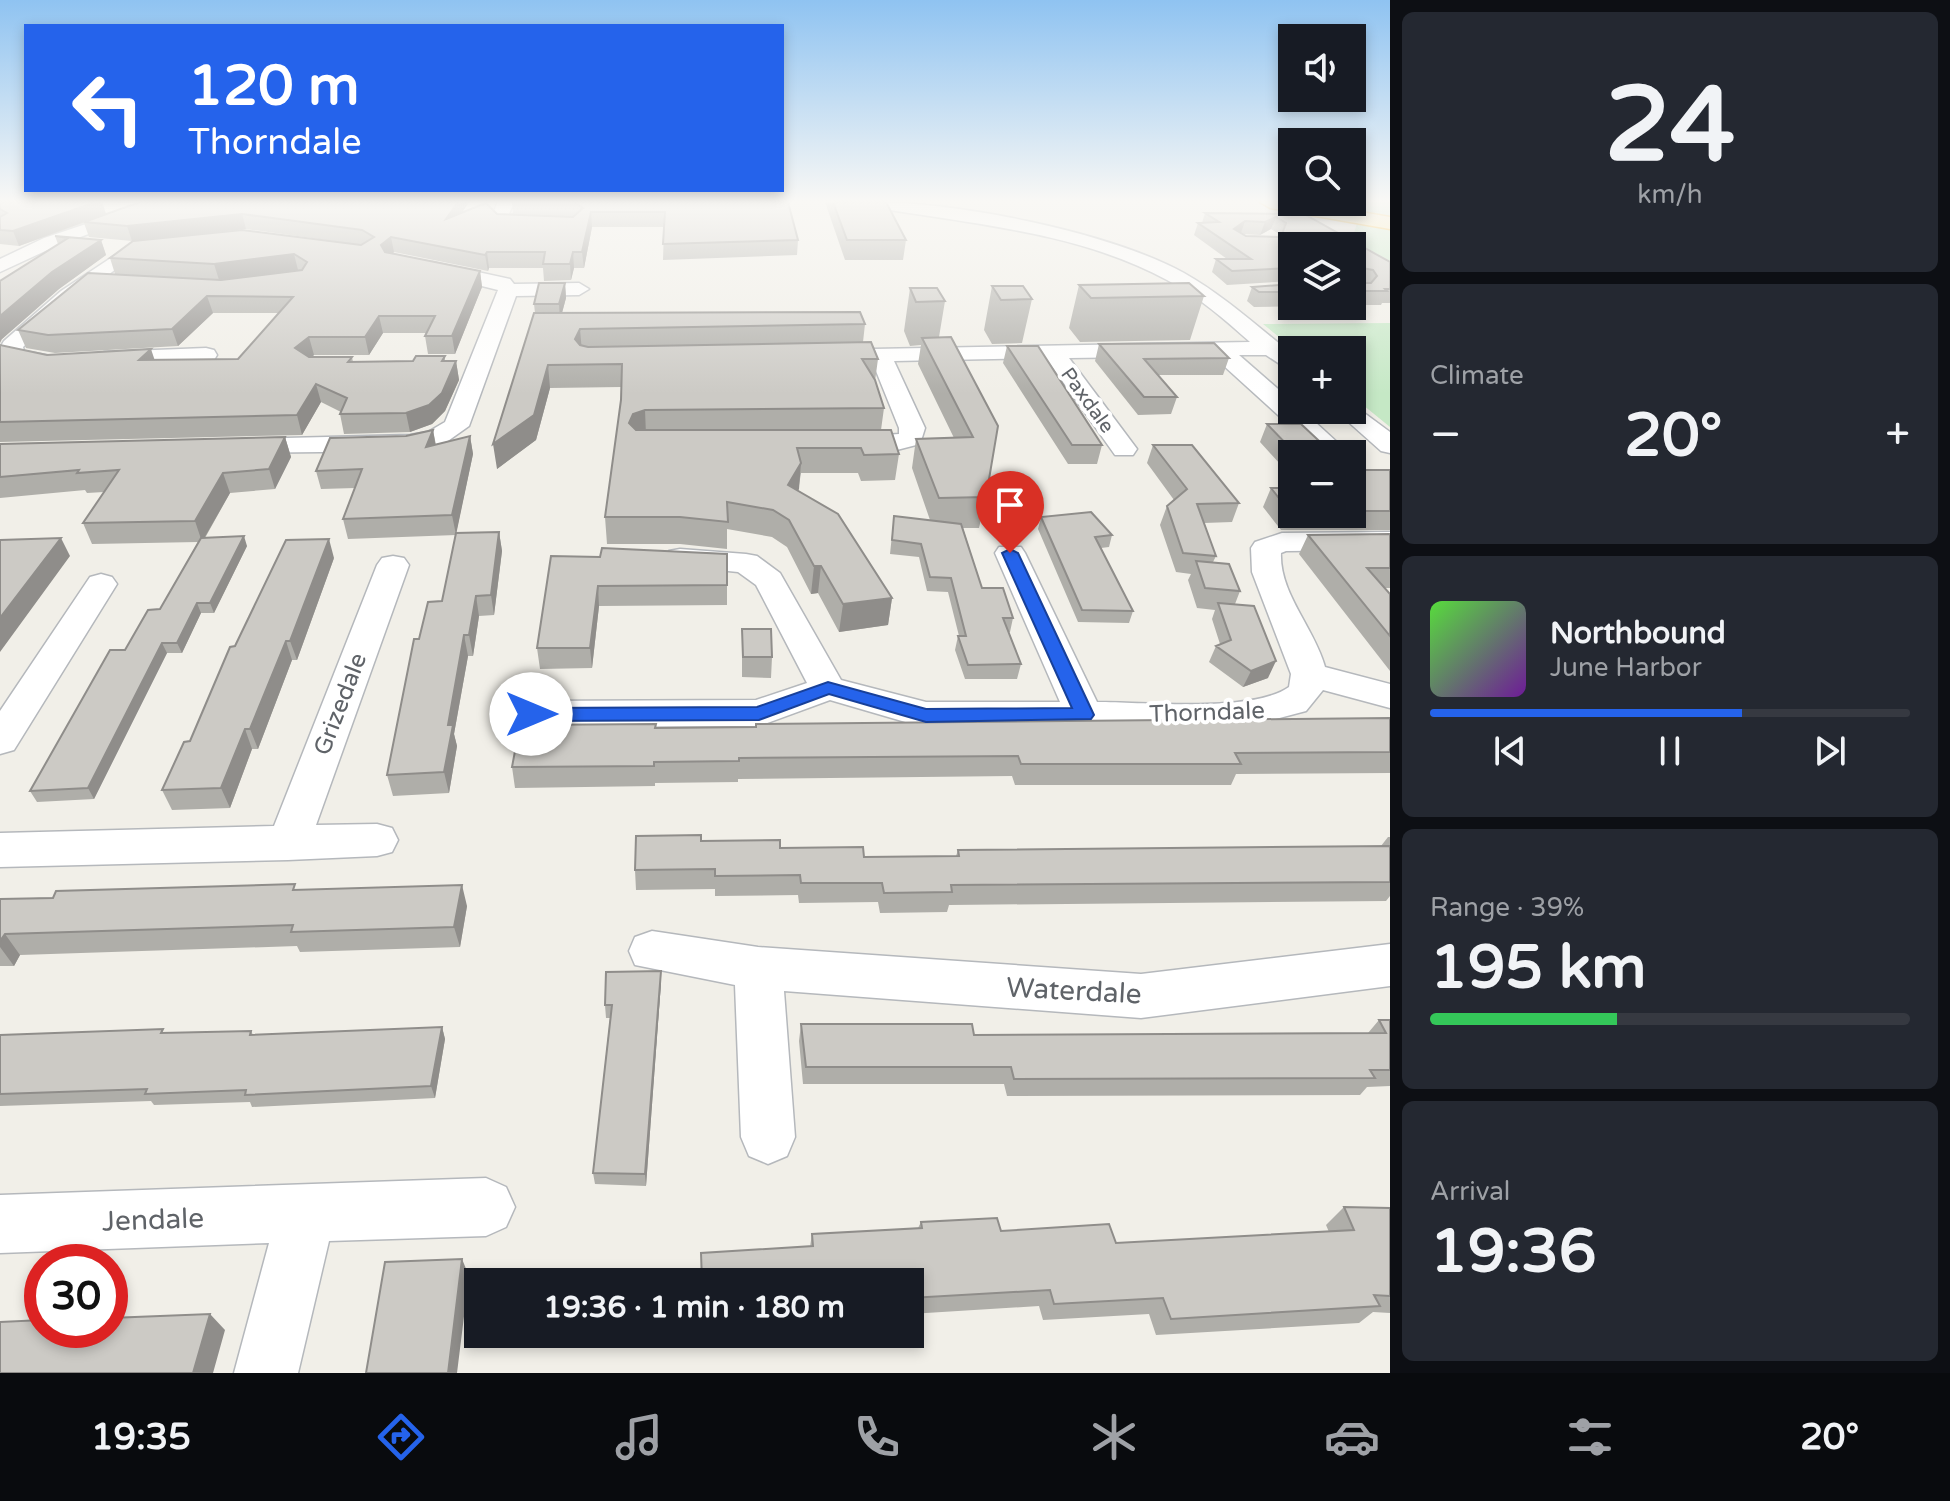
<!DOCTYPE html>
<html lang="en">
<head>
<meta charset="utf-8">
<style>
	:root { --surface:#171b24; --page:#242831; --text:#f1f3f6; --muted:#9ea1a6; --line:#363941; --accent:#2563eb }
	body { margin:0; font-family:"Varela Round",sans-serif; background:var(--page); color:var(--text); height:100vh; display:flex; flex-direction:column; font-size:30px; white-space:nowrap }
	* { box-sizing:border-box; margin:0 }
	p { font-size:26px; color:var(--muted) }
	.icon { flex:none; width:44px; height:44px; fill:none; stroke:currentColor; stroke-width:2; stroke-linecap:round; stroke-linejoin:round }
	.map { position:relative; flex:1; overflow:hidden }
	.panel { display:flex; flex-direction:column; gap:12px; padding:12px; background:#0d0f14; width:560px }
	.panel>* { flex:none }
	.banner { position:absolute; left:24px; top:24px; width:760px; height:168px; border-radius:0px; box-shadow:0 4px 12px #0003; background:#2563eb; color:#fff; overflow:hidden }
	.controls { position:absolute; left:1278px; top:24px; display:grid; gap:16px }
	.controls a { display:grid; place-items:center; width:88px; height:88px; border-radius:0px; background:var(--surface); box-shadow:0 4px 12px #0003; font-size:40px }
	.speed { position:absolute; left:24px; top:1244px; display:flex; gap:16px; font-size:40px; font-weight:700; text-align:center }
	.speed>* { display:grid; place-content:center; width:104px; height:104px; border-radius:50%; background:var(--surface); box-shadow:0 4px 12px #0003; line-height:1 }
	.speed .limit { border:12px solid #d22; background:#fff; color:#111 }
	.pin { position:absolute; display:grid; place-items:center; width:68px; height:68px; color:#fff; margin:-82px -34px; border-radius:50% 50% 50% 0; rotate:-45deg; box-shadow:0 0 8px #0007 }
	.pin .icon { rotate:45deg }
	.me { position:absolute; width:88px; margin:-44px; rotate:90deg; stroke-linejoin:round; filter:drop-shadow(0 0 6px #0008) }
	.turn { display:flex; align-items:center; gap:28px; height:168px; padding:0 32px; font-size:36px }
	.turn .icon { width:104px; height:104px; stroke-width:2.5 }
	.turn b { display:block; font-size:56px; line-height:68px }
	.big { font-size:60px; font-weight:700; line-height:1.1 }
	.panel .card { flex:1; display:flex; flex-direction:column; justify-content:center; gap:12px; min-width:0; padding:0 28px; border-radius:12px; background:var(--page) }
	.panel .dial { align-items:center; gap:0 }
	.dial b { font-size:104px; line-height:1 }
	.song { display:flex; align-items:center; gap:24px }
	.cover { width:96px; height:96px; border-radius:12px; background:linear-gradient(135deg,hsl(110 70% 55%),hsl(280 70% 35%)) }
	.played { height:8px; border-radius:4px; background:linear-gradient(90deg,var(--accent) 65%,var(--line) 65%) }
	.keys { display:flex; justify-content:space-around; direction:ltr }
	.heat { display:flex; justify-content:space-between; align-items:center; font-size:44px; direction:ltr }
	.charge { height:12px; border-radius:6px; background:linear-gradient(90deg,#34c759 39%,var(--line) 0) }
	.trip { position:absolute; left:464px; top:1268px; width:460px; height:80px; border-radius:0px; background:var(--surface); box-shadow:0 4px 12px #0003; font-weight:700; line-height:80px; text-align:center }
	.menu { display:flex; height:128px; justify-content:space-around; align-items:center; background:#090b0e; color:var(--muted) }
	.menu .icon { width:56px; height:56px }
	.menu .on { color:var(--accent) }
	.menu b { font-size:36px; color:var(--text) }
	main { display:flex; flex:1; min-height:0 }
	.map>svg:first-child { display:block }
	.green { fill:#c5e8c5 }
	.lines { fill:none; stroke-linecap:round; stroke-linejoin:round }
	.minor-casing { stroke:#b5b8bc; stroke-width:3 }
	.trunk-casing { stroke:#f9ab00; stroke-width:3 }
	.minor { fill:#fff; fill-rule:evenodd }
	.trunk { fill:#feeaa1; fill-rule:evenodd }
	.wall { fill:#afaea9; fill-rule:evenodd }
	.shaded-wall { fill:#8f8d8a }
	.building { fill:#cccac5; stroke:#8f8d8a; stroke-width:2; fill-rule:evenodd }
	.route { fill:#2563eb; stroke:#184099; stroke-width:2 }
	.labels { text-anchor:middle; stroke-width:8; stroke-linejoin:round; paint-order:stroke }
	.far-street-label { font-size:20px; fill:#5f6368; stroke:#fff }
	.street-label { font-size:24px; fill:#5f6368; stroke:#fff }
	.near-street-label { font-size:28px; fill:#5f6368; stroke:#fff }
</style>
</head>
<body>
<main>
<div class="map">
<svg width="1390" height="1373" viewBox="0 0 1390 1373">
	<rect width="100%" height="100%" fill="#f1efe8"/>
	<path class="green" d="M1299 202H1390V261L1352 240 1360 213Z
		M1390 323V427L1352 396V350H1295L1263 324Z"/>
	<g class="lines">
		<g class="minor-casing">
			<path id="minor" d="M152 202H175L56 246 0 272V259L44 238Z
				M498 202H514L509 214 543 218 551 223 543 228 493 222 491 218Z
				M863 202C950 200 1107 231 1184 273 1223 295 1257 326 1292 354V372L1266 355H1239L1292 401V410H1302L1350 454H1321L1213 356 1069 358 1137 449 1133 455H1115L1046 358 894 361 925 428 920 444 889 452 839 450 835 444 839 438 899 434V428L872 361 828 362 817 355 820 350 1250 342C1224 319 1198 296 1167 280 1076 231 971 224 871 207Z
				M132 244 141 249 138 253 75 299 23 347 24 351 61 358 64 363 61 368 53 370 5 361 1 346 4 341 61 291Z
				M432 262 510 279 514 284 579 283 589 289 579 295 516 296 469 426 445 443 410 451 233 453 229 447 233 441 242 439 410 435 428 432 445 422 498 290 425 272V264Z
				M206 348 214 350 217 355 214 360 104 366 93 359 104 352Z
				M1352 404 1390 432V453L1381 451 1335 410H1352Z
				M1390 532V550L1286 551 1281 553C1279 593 1315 629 1325 667L1390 684V708L1323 690 1306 711 1241 728H926L830 700 759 726 531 727 518 723 512 714 518 705 531 701 756 700 807 683 756 585 738 572 669 565 665 558 669 551 680 549 746 554 757 556 780 573 841 680 926 702H1060L995 553 999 547H1021L1025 553 1097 702C1144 702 1253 713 1289 687L1291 674 1252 572 1251 548 1255 542 1282 533Z
				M393 556 404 558 409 565 316 825 377 824 392 828 398 840 392 852 377 856 288 860 0 867V833L274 826 377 565 382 558Z
				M101 574 112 577 117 584 14 750 0 754V711L90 577Z
				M652 931 758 947 1141 974 1390 944V986L1141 1018 784 991 795 1137 787 1156 768 1164 749 1156 741 1137 735 985 635 965 629 951 635 937Z
				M486 1178 506 1187 515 1207 506 1227 486 1236 329 1241 298 1373H234L269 1243 0 1253V1195Z"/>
		</g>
		<g class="trunk-casing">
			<path id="trunk" d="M1260 202H1304L1390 217V229L1270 208Z"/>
		</g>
		<use href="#minor" class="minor"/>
		<use href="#trunk" class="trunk"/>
	</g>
	<path class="wall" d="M0 202H102L106 214 137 203 116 202H469L462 213 573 217 513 214 512 202H788L798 240 797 255 663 260 664 227H592L584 268H574L571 280 544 281 543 268H489L488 271 394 252 393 254 480 271 482 287 455 354H428L425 336 427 333H383L369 355H314L312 357H352L353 362 413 361 445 356V361H456L459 380 445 411 432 424 410 432 344 434 340 414 341 412 321 402 302 435 0 442V345L47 355 155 360 238 359 279 313H213L178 346 55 353 26 348 18 330 204 279 115 274 110 258 362 245 246 229 132 241 89 237 84 223 19 246 0 244Z
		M825 202H886L906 240 903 260H845Z
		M1205 213 1304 214 1390 262V303H1382L1381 305H1352V291L1292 246V281L1227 285 1212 272 1216 259H1227L1194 235 1198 223H1202ZM1271 229 1282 236 1281 237 1246 236 1242 234 1260 235Z
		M55 236 101 240 106 255 59 289 2 339 0 281 58 244Z
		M565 283 566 298 562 313 865 324 863 342 878 359 875 381 884 408 881 430 899 454 895 480 861 481 858 473H801L798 491 892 598 888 625 839 632 818 593 811 594 787 547 772 537 727 529V549L680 544H607L605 517 621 400V387L550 388 536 440 497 469 535 313 534 304Z
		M1292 284V306H1302L1254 307 1247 301 1252 287Z
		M1079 285 1204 296 1190 340 1080 342 1069 328Z
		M992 286 1032 299 1022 343 992 344 984 330Z
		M910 288 945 301 939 337H951L986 497 979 528H963L982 588 1013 618 1010 632H1009L1021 664 1017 679H965L955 650 958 636H959L948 592 927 591 919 557 890 554 894 516 930 520 912 468 916 439 954 438 918 364 921 345 910 346 904 331Z
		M1099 344 1229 358 1223 375H1158L1177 397 1171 414 1138 415 1095 361Z
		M1007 346 1102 445 1097 464H1068L1003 363Z
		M1267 424 1333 454H1292V477L1260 442Z
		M433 430 436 445 470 436 473 454 456 533 499 532 502 551 494 615 479 616 473 656H468L454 734 457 746 449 793 393 796 387 775 419 639 442 601 456 535 348 539 343 519 355 488 321 489 316 471 406 436Z
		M285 437 291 457 275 489 230 493 205 538 247 546 214 613H201L182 653H167L94 799 37 802 30 791 125 650 160 609 198 542 92 544 83 523 104 492 87 493 85 490 0 498V444Z
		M1153 445 1239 503 1232 522 1204 523 1216 556 1213 562 1240 591 1235 604 1268 678 1243 687 1209 662 1216 646 1220 644 1212 619 1215 610 1197 608 1188 580 1191 574 1176 572 1160 525 1167 506 1174 500 1147 463Z
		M1352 470H1390V530H1281L1263 507 1271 488H1292V514H1352Z
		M1041 517 1112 535 1109 547 1101 548 1133 611 1129 623 1078 622 1038 529Z
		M1390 534V588H1385L1390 594V671L1299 554 1308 535Z
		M727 554V605L599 606 592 668 540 669 537 648 600 557Z
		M334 558 297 660H292L258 749H252L230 808 172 810 162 790 190 741Z
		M742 629 772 657 771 678 742 677Z
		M1390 718V773L1236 774 1231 785H1015L1012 776 738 779V782L655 783V786L515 788 512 767 656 728Z
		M1388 837H1390V896L1386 901 949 905 947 912 880 913 878 902 799 903 798 895 715 896V889L636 890 635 870 701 841 864 857 956 856 958 850 1381 846Z
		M297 890 467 906 460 947 300 952 297 946 20 955 14 966H0V899Z
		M661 983 646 1186 595 1184 593 1173 610 1018H606L605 1005Z
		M1379 1020H1390V1086L1367 1087 1360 1095 1007 1096 1004 1084H803L799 1041 801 1024 974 1035 1368 1033Z
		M442 1027 445 1039 435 1098 252 1107 250 1102 154 1105 151 1101 0 1106V1035L251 1031 253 1035Z
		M1344 1207 1390 1208V1313L1373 1312 1359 1323 1156 1335 1149 1314 1043 1320 1039 1306 910 1314V1282H701V1253L810 1247 812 1234 918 1228 921 1222 1116 1243 1329 1232 1326 1225Z
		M703 1334H786L785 1341 704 1346Z"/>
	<path class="shaded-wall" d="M96 202H102L106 214 19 246 13 231Z
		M458 202H469L448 234 446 219Z
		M591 212 592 227 584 268 582 252Z
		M242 214 246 229 132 241 127 226Z
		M1276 217 1271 229 1260 235 1265 222Z
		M1245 221 1241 233 1234 229Z
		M391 237 394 252 384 260 381 245Z
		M101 240 106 255 59 289 2 339 0 343V316L52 272Z
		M487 252 489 268 488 271 485 255Z
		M573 252 574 268 571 280 570 264Z
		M294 254 298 270 219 280 214 264Z
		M480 271 482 287 455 354 452 336Z
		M565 283 566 298 560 320 559 304Z
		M207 296 213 313 178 346 172 329Z
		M379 316 383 333 369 355 365 337Z
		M580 329 582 352 575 339Z
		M309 337 314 355 300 366 295 348Z
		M151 349 157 367 139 360Z
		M456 361 459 380 445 411 432 424 410 432 406 413Z
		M548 365 550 388 536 440 497 469 493 444Z
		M316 384 321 402 302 435 297 415Z
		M645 410 646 435 634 438 629 423 633 414Z
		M433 430 436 448 426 447Z
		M470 436 473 454 456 535 452 515Z
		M285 437 291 457 275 489 269 469Z
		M801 463 799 489 787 512 788 485Z
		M223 473 230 493 202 542 195 521Z
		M499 532 502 551 494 615 491 595Z
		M244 536 247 546 214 613 210 603Z
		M61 538 70 556 0 652V618Z
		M329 539 334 558 297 660 290 641Z
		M814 566H821L818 593 811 594Z
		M598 586 599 606 592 668 590 648Z
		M476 596 479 616 473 656 469 635Z
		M892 598 888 625 839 632 843 604Z
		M197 603 201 613 182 653 177 643Z
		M464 635 468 656 454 734 457 746 449 793 444 772 448 725Z
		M286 641 292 660 258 749 250 729Z
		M162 643 167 653 94 799 88 788Z
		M1276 661 1268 678 1243 687 1251 671Z
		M245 729 252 749 230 808 221 788Z
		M462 885 467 906 460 947 454 927Z
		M5 934 20 955 14 966 0 947V941Z
		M661 971V983L646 1186 645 1174Z
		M442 1027 445 1039 435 1098 431 1086Z
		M462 1259 469 1276 457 1373H448Z
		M210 1314 225 1330 213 1373H193Z"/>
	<path class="building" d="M0 202H96L13 231 0 230V217L7 213 0 209Z
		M140 202H458L446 219 486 203 497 214 573 217 583 208 574 202H569H788L798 240 663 244 665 212H591L582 252H573L570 264H543L545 252H487L485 255 391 237 381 245 385 252 480 271 452 336H425L435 316H379L365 337H309L295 348 309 357H352L348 362 413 361 416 356H445L442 361H456L442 393 429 405 406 413 340 414 347 398 316 384 297 415 0 422V345L47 355 151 349 139 360 238 359 293 297 207 296 172 329 48 335 18 330 88 273 221 280 302 270 307 262 294 254 214 264 110 258 133 241 242 230 361 245 374 237 362 230 242 214 127 226 84 222Z
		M833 202H886L906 240H847Z
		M1205 213 1304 214 1390 262V289H1385L1387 291H1352V246H1292V268L1232 271 1216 259H1251L1198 223 1219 222ZM1276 217 1286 223 1281 237 1246 236 1234 229 1245 221 1265 222ZM1356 267 1373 270 1377 276 1371 283H1356Z
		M55 236 101 240 52 272 0 316V281L68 238Z
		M539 283H565L559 304H534Z
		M1189 283 1204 296 1091 298 1079 285Z
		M1292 284V292H1259L1252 287Z
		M992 286H1023L1032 299 1001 300Z
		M910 288H937L945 301 916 302Z
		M860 312 865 324 580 329 575 339 580 345 588 347 871 342 878 359H862L875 380 884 408 645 410 633 414 629 423 636 430H891L899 454 864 455 861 448H797L801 463 788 485 838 514 892 598 843 604 821 566H814L789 520 773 510 727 502 728 522 680 517H605L621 400 622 364 548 365 534 415 493 444 534 313Z
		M951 337 998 426 986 497 939 498 916 439 973 437 922 338Z
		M1214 343 1229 358 1144 359 1177 397H1144L1099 344Z
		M1007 346H1038L1102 445H1072Z
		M1267 424H1301L1333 454H1296Z
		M433 430 426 447 470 436 452 515 343 519 362 469 316 471 330 438 406 436Z
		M285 437 269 469 223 473 195 521 83 523 119 470 77 473 79 470 0 477V444Z
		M1153 445H1192L1239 503 1197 504 1216 556 1183 553 1167 506 1187 489Z
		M1352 470H1390V511H1352Z
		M1271 488H1292V511H1289Z
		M1091 512 1112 535 1095 537 1133 611 1082 610 1041 517Z
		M894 516 961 524 982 588H1003L1013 618H1003L1021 664 968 665 958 636H966L951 578 930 577 921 544 892 540Z
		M499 532 491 595 476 596 469 635H464L448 725H453L444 772 387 775 414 639H419L428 602 442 601 456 533Z
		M1390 534V568H1367L1390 594V636L1308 535Z
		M244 536 210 603H197L177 643H162L88 788 30 791 110 650H125L148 610 160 609 201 538Z
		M61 538 0 618V540Z
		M329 539 290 641H286L250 729H245L221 788 162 790 184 742 190 741 230 647 235 646 286 540Z
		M602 548 727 554V585L598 586 590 648H537L551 556 600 557Z
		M1196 561 1229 564 1240 591 1205 588Z
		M1218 603 1254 606 1276 661 1251 671 1216 646 1231 640Z
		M742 629H771L772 657H743Z
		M1390 718V752L1235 753 1241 764H1021L1018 756 739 758V761L654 762V766L512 767 520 725 656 724 655 728 756 727V724Z
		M701 835V841L780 840V848L863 847 864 857 959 856 958 850 1390 846V882L951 885 952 892 884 893 882 883H801L800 875 715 876V869L635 870 636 836Z
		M295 884 293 890 462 885 454 927 291 932 293 925 5 934 0 941V899L53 898 56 891Z
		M661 971 645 1174 593 1173 612 1005H605L606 972Z
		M1379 1020H1390V1070H1370L1375 1078 1014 1079 1011 1067H806L801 1024H972L974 1035 1386 1033Z
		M442 1027 431 1086 245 1095 246 1090 145 1094 147 1089 0 1094V1035L163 1029 161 1033 251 1031 250 1035Z
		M1344 1207 1390 1208V1296L1374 1295 1380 1306 1171 1319 1163 1298 1054 1304 1050 1290 910 1298V1282H702L701 1253 813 1246 812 1234 922 1228 921 1222 997 1218 1001 1231 1109 1224 1116 1243 1354 1230Z
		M462 1259 448 1373H366L385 1262Z
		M210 1314 193 1373H0V1322L42 1320V1330H110V1318Z"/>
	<linearGradient id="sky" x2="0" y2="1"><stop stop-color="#8fc3f1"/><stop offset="0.51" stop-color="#f9f8f5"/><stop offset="1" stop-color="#f9f8f5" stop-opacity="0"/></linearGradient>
	<rect width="1390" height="394" fill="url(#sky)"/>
	<path class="route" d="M1010 549 1018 553 1094 715 1091 719 926 722 829 694 759 720 531 721 522 714 531 708 757 707 828 682 926 709 1072 708 1002 553Z"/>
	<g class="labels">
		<g class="far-street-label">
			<text transform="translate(1088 400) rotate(54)" y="7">Paxdale</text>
		</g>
		<g class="street-label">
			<text transform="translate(340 704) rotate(-69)" y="8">Grizedale</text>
			<text transform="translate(1207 712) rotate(-2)" y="8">Thorndale</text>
		</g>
		<g class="near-street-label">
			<text transform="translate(1074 990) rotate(3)" y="10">Waterdale</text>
			<text transform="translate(153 1219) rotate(-2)" y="10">Jendale</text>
		</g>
	</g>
</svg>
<div class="controls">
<a><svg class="icon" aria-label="sound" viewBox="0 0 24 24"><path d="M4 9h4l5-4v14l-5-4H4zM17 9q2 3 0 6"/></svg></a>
<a><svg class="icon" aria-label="search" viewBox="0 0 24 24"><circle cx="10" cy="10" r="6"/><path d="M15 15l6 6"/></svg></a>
<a><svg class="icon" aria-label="layers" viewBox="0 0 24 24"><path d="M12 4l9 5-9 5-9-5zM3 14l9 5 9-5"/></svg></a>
<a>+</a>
<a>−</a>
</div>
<div class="speed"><div class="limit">30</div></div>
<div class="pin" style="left:1010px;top:553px;background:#d93025"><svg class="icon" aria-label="arrive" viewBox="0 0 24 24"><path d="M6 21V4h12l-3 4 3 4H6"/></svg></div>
<svg class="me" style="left:531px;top:714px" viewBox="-20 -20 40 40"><circle r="19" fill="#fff"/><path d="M0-13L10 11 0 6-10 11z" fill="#2563eb"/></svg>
<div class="trip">19:36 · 1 min · 180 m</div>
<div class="banner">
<div class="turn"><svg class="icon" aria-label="left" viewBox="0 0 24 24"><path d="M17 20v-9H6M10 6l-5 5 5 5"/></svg><div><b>120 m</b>Thorndale</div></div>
</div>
</div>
<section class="panel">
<div class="card dial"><b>24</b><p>km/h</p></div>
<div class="card"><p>Climate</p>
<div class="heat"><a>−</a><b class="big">20°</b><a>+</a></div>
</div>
<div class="card">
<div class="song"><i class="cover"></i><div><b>Northbound</b><p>June Harbor</p></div></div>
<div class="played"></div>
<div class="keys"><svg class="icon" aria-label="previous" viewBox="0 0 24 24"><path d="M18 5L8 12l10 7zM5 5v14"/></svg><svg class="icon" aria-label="pause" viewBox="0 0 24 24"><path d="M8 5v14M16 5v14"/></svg><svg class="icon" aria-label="next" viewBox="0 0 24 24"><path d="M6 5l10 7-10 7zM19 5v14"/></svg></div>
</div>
<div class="card"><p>Range · 39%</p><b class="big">195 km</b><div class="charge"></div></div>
<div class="card"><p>Arrival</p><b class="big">19:36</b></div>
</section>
</main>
<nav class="menu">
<b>19:35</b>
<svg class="icon on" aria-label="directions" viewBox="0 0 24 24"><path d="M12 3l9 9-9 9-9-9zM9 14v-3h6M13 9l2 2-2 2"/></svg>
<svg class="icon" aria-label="music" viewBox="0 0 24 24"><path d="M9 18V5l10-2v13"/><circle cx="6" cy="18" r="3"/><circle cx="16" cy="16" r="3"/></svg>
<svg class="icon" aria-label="phone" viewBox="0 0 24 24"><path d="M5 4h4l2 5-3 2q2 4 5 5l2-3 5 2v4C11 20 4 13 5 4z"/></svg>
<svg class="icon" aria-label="climate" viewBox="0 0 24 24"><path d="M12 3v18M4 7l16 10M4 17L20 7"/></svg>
<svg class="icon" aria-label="car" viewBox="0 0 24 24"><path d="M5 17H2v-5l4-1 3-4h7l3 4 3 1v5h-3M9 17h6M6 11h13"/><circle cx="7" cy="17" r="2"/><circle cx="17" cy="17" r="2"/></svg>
<svg class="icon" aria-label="filters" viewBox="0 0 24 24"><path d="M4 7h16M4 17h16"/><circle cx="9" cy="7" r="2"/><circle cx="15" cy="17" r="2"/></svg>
<b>20°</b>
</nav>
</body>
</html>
